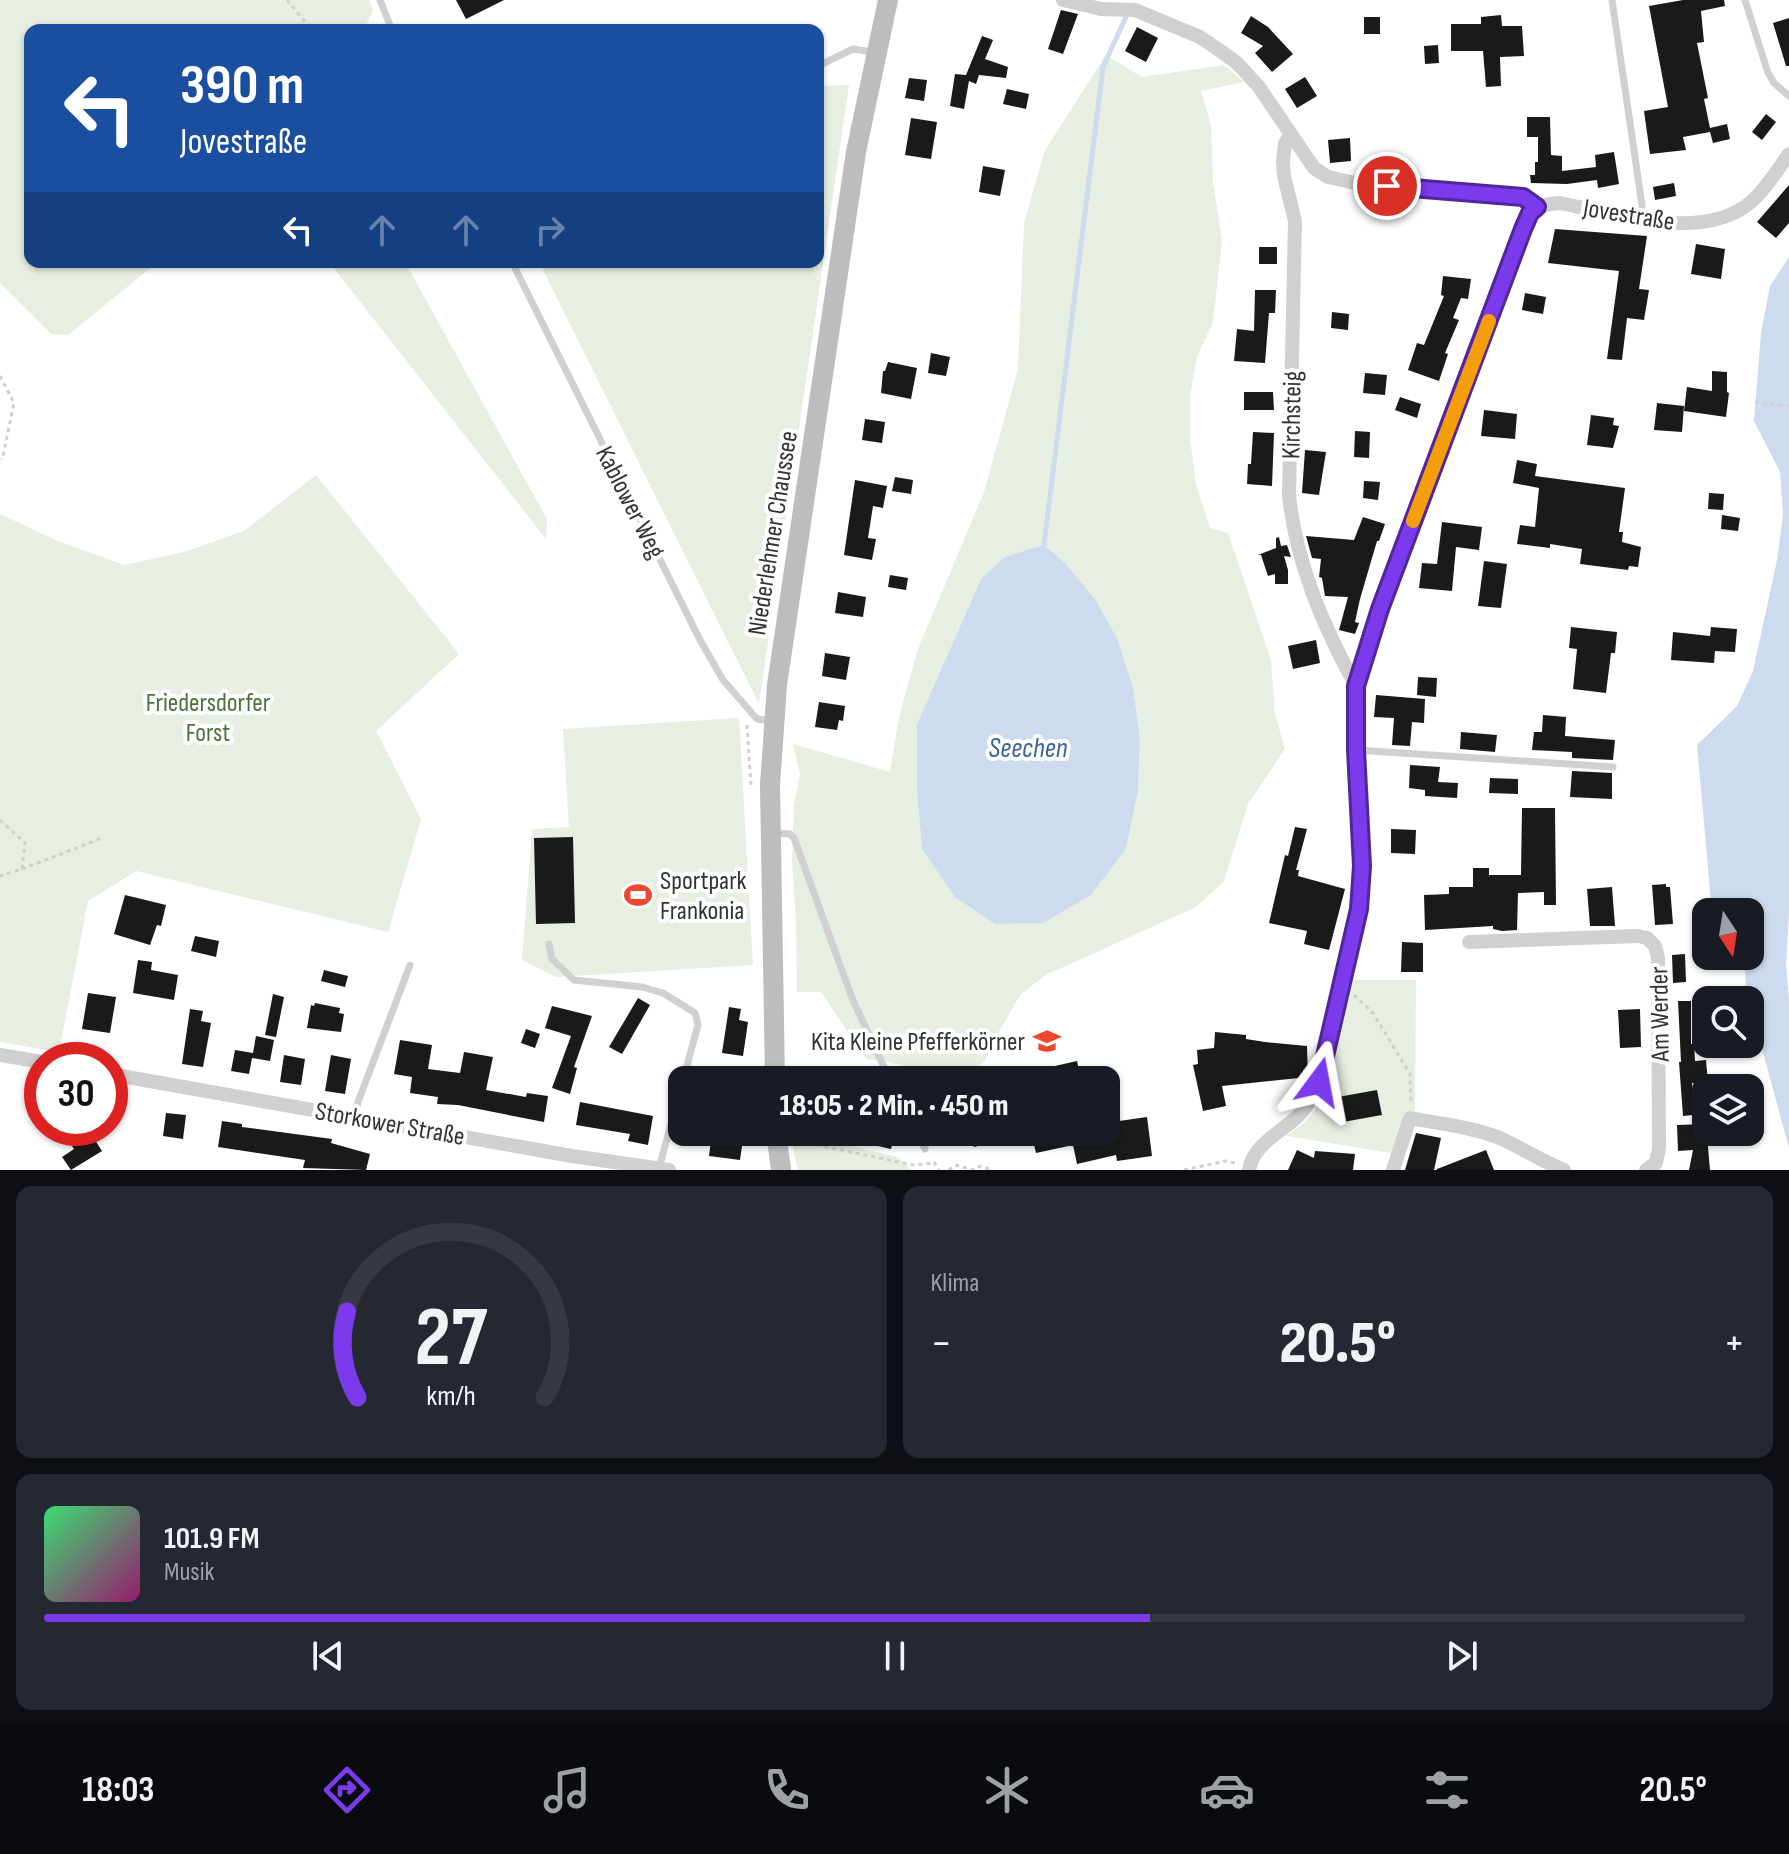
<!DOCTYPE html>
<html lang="de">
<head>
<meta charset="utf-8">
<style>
	:root { --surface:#171b24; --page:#242831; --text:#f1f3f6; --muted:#9ea1a6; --line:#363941; --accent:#7c3aed }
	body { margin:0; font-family:"Sofia Sans Condensed",sans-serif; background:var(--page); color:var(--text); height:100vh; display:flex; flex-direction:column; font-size:30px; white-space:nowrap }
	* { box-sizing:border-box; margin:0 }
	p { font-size:26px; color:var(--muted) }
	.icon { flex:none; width:44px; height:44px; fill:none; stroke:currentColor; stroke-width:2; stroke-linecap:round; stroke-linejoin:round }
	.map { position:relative; height:1170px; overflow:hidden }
	.side { display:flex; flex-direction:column; gap:16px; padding:16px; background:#0d0f14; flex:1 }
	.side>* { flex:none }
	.guide { position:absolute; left:24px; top:24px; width:800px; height:244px; border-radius:16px; box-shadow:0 2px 6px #0004; background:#1a4fa0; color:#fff; overflow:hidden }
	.needle { width:52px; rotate:168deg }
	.fabs { position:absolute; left:1692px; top:898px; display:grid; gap:16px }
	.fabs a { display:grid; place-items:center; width:72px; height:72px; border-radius:16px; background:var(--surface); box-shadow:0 2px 6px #0004; font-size:40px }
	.speed { position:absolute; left:24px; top:1042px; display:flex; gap:16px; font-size:40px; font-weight:700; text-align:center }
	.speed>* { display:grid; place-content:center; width:104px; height:104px; border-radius:50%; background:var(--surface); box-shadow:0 2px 6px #0004; line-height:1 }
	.speed .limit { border:12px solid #d22; background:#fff; color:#111 }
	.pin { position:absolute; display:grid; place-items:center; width:68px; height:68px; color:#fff; margin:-34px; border:4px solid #fff; border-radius:50%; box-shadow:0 2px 8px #0007 }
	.me { position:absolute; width:88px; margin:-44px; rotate:13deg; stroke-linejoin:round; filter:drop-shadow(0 0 6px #0008) }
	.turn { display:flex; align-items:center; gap:28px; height:168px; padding:0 24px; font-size:36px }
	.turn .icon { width:104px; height:104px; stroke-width:2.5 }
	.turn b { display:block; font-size:56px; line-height:68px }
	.lanes { display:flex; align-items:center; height:76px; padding:0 24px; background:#0003; justify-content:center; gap:40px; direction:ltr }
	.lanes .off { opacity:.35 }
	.big { font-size:60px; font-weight:800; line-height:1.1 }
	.side .card { flex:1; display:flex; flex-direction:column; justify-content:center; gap:12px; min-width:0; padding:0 28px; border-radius:16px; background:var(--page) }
	.side .dial { align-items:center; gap:0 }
	.dial svg { height:208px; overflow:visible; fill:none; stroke:var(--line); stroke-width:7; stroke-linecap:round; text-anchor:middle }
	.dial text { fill:var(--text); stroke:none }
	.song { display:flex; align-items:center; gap:24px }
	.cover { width:96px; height:96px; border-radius:12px; background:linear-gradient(135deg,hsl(140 70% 55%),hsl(320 70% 35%)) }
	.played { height:8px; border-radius:4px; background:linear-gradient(90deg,var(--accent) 65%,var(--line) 65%) }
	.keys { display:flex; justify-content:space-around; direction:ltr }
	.heat { display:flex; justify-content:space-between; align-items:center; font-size:44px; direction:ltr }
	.side .tiles { flex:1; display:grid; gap:16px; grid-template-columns:1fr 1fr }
	.card:last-child { grid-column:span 2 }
	.trip { position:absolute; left:668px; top:1066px; width:452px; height:80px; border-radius:16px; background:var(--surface); box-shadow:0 2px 6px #0004; font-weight:800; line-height:80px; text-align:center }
	.tabs { display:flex; height:128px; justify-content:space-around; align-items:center; background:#090b0e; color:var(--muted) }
	.tabs .icon { width:56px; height:56px }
	.tabs .active { color:var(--accent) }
	.tabs b { font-size:36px; color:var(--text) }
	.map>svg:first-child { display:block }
	.green { fill:#e6efe1; fill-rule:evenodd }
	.water { fill:#cddbef }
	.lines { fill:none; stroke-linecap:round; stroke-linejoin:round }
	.stream { stroke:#cddbef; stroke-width:5 }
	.building { fill:#1a1a1a }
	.path { stroke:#d0d0d0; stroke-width:3; stroke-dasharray:4 4; stroke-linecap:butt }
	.service { stroke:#d0d0d0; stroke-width:7 }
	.minor { stroke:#d0d0d0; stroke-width:14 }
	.secondary { stroke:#bdbdbd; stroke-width:20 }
	.route-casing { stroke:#51269a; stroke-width:20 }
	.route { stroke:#7c3aed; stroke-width:14 }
	.slow { stroke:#f59e0b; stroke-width:14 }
	.labels { text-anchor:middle; stroke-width:8; stroke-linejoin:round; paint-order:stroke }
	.street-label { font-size:26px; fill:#333; stroke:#fff }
	.park-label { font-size:26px; fill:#4b723c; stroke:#fff }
	.poi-label { font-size:26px; fill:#333; stroke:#fff; text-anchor:start }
	.water-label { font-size:28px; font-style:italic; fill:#3b639b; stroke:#fff }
</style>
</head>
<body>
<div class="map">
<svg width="1789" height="1170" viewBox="0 0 1789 1170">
	<rect width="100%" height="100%" fill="#fff"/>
	<path class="green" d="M0 0H369L373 10 364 30H30V262H158L68 335 51 334 0 283Z
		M1106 55 1142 77 1224 65 1244 82 1201 91 1211 125 1213 182 1222 241 1213 322 1197 357 1190 396V439L1196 484 1210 528 1228 533 1271 660 1275 714 1285 749 1248 804 1224 881 1196 907 1046 975 1021 994 994 1040 985 1061 962 1080 943 1079 929 1067C909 1069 887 1060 866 1059L821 992H797L796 923 792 860 794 805 800 774 793 744 890 772 899 717 918 649 984 492 1018 369 1024 223 1045 150ZM1066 564 1095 599 1117 638 1133 687 1140 739 1138 791 1126 849 1091 895 922 849 917 792V724L981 579Z
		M849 85 759 704 539 262H818V86Z
		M329 262H405L547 519 546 539Z
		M316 475 459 654 376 731 421 819 388 932 136 871 88 901 59 1052 0 1042V514L58 541 124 565 184 552 244 531Z
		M739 718 753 965 556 977 522 960 532 829 569 827 563 729Z
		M1353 980H1416L1415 1113 1405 1117 1391 1153 1286 1136C1298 1128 1310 1119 1317 1106 1336 1073 1342 1017 1353 980Z
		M789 1132 898 1157 912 1170H798Z"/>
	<path class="water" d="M1789 257V913L1786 965 1789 1000V1148L1761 1045 1738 1044H1750V1033L1759 1032 1756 1020 1750 1017V1000H1738L1735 987H1746L1745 971 1738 956H1750V912H1716L1711 902 1697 745 1737 706 1753 671 1777 560 1783 515 1780 472 1754 421 1761 332 1770 286Z
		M1044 545 1066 564 1095 599 1117 638 1133 687 1140 739 1138 791 1126 849 1091 895 1043 923 995 924 955 897 922 849 917 792V724L981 579 1005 557Z"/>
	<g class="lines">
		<path class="stream" d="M1044 545 1103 67 1126 17"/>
	</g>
	<path class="building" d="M456 0H504L466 19Z
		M1683 0H1724L1725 6 1701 11 1704 42 1697 43 1708 98 1704 99 1710 128 1727 124 1730 139 1713 143 1710 132 1683 137 1686 150 1650 154 1644 111 1668 107 1649 6Z
		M1061 10 1078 14 1063 54 1048 49Z
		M1501 15 1502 26H1522L1524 56 1500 57 1501 86 1486 87 1483 51H1451V24H1481V17Z
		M1251 16 1268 27 1293 54 1272 72 1255 53 1263 46 1241 33Z
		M1364 17H1380V34H1364Z
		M1789 18V66H1786L1773 23Z
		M1137 27 1158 38 1146 62 1125 51Z
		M982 36 993 40 985 59 1008 67 1006 78 979 75 976 84 969 81 964 109 950 106 955 74 966 75Z
		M1438 45 1439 63 1425 64 1424 46Z
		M1305 77 1317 96 1297 108 1285 89Z
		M909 78 927 80 924 101 905 98Z
		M1007 89 1029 94 1026 109 1003 104Z
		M1766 114 1776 122 1762 140 1752 132Z
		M1527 117H1550L1551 155 1562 156V171L1596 167 1595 155 1614 152 1619 184 1598 188 1597 180 1567 184 1531 183 1530 175H1535V162H1538V137H1527Z
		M911 118 937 122 931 159 905 155Z
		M1350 138 1351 161 1330 163 1328 140Z
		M983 166 1005 170 1000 196 979 192Z
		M1674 183 1676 196 1655 200 1653 187Z
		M1789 185V223L1776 238 1757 222Z
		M1555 229 1647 236 1639 289 1649 290 1644 320 1627 318 1622 360 1607 359 1619 271 1548 263Z
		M1696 244 1725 249 1721 279 1691 274Z
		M1259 247H1277V264H1259Z
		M1443 276 1471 279 1468 299 1461 298 1453 318 1459 320 1445 353 1448 354 1439 381 1408 370 1417 343 1424 345 1444 296 1441 295Z
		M1255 290H1276L1275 313H1269L1265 363 1234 361 1237 329 1254 331Z
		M1525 293 1546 297 1543 314 1522 310Z
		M1332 312 1349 314 1348 330 1331 328Z
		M931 353 950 357 946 376 928 373Z
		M888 362 917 368 911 399 881 393 883 371H885Z
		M1712 371 1727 372V392L1729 393 1726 417 1684 411 1687 387 1712 391Z
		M1365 373 1387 375 1385 395 1363 393Z
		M1244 392H1273L1274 410H1244Z
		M1400 397 1421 404 1417 418 1395 410Z
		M1657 403 1684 406 1682 432 1654 430Z
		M1484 410 1517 414 1515 439 1481 436Z
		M1591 415 1614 418 1613 425 1619 426 1613 448 1587 445Z
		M865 419 885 422 882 443 862 440Z
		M1355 431 1370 432 1369 458 1354 457Z
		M1253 432 1274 433 1272 486 1247 484 1248 464H1251Z
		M1305 450 1326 452 1319 495 1302 493Z
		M1517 460 1537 464 1535 476 1625 488 1619 532H1623L1622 542 1641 547 1638 567 1629 566 1628 570 1580 564 1582 549 1550 544V548L1517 544 1520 525 1535 527 1539 488 1513 483Z
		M895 477 913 480 911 494 892 491Z
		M855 480 887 486 883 508 873 506 868 538 876 539 872 560 844 555Z
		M1364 481 1380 482 1378 500 1363 498Z
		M1709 493 1724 494 1723 510 1708 509Z
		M1722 515 1740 518 1738 531 1721 529Z
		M1363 517 1385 524 1379 541H1377L1360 599 1355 622 1359 623 1355 634 1339 630 1348 597 1325 596 1322 578 1319 577 1321 559 1312 558 1306 536 1354 540Z
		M1442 522 1482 527 1479 550 1456 547 1452 591 1419 588 1422 563 1437 564Z
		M1279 537 1281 546 1287 545 1291 557 1284 556 1288 570V584H1275V574L1268 576 1261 555H1258L1276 548V538Z
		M1484 561 1507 564 1501 608 1478 606Z
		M890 575 908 578 906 590 888 587Z
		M838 592 866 597 863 617 835 613Z
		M1571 627 1617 632 1615 653H1611L1606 693 1573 689 1577 649 1569 648Z
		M1711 627 1737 629 1735 652 1715 651 1714 663 1671 660 1673 632 1710 636Z
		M1316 640 1320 663 1293 669 1288 646Z
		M825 653 850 657 846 680 822 676Z
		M1418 677 1437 678 1436 697 1417 695Z
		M1376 695 1425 699 1424 723 1412 722 1410 746 1392 745 1394 718 1374 717Z
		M819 702 845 706 843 721 839 720 837 730 815 727Z
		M1543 715 1566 717 1565 736 1615 740 1613 760 1572 758V752L1532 750 1534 732H1542Z
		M1461 732 1497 735 1495 752 1460 749Z
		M1410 765 1440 767 1438 782 1458 783 1457 798 1425 796V790L1409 788Z
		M1572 771 1612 773V799L1570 797Z
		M1490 778 1518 779V794L1489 793Z
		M1522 808H1555L1556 905H1544V892L1518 893 1517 930 1502 931 1493 929V926L1425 930 1424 895 1449 894V887H1473V868H1489V875H1521Z
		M1295 827 1307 829 1296 870H1299L1298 876 1345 889 1329 950 1304 944 1307 931 1269 923 1285 855 1288 856Z
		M1391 829 1416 830 1415 854 1391 853Z
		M573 837 575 923 536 924 534 838Z
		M1666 884V887H1670L1673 924 1655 925 1652 885Z
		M1612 887 1615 926H1590L1587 889Z
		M125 895 166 905 161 926 157 925 150 945 114 934Z
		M195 936 219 941 216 957 191 951Z
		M1402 942 1423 943V972H1401Z
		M1685 954 1686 982 1673 983 1672 955Z
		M138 960 152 962 151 970 178 975 174 1000 133 993Z
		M324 970 348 976 345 987 321 981Z
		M88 993 116 997 110 1033 82 1029Z
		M273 994 284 997 276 1037 265 1035Z
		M638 998 650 1005 622 1054 609 1047Z
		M1678 1001H1691V1044H1694L1695 1061 1706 1060 1708 1082 1692 1083 1693 1115 1683 1116 1679 1062H1681Z
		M315 1003 340 1008 339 1013 344 1014 341 1032 307 1028 311 1005 314 1006Z
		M552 1006 592 1016 574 1067 577 1068 570 1094 552 1088 571 1036 545 1028Z
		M729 1007 741 1009 739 1020 748 1022 743 1056 722 1053Z
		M190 1009 203 1011 201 1021 211 1023 203 1067 182 1064Z
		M1640 1009 1641 1047 1620 1048 1618 1010Z
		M526 1029 540 1034 535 1048 521 1043Z
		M1215 1032 1246 1035V1039L1265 1042 1307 1046 1308 1077 1222 1086 1226 1106 1203 1111 1193 1065 1198 1064 1197 1050 1214 1048Z
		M256 1036 274 1040 270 1061 252 1058 249 1074 231 1071 235 1050 253 1053Z
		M400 1040 432 1045 428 1069 460 1073 464 1052 493 1057 486 1090 526 1097 527 1093 548 1096 544 1122 458 1105 437 1104 438 1097 410 1093 412 1077 394 1074Z
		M284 1055 305 1059 301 1085 280 1082Z
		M331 1055 351 1059 345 1094 325 1091Z
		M1077 1061 1081 1080H1058L1055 1066Z
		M1377 1090 1382 1115 1343 1122 1338 1097Z
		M580 1102 653 1116 648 1145 628 1141 630 1134 576 1125Z
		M166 1113 186 1115 183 1139 163 1136Z
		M1147 1117 1152 1156 1117 1161 1116 1155 1077 1164 1073 1145 1036 1153 1031 1132H1113L1112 1122Z
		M222 1121 242 1124V1127L332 1139 331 1143 370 1154 366 1170 303 1168 305 1160 218 1147Z
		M1706 1124 1710 1170H1689L1693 1150 1678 1151 1677 1125Z
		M712 1132H744L740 1160 709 1156Z
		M840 1132H895L891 1149 839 1137Z
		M970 1132H1015V1137L974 1147Z
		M1416 1133 1441 1138 1434 1170H1405Z
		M86 1134H91L102 1151 71 1170 62 1157 74 1149 71 1144Z
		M1297 1150 1314 1158 1315 1151 1355 1154 1353 1170H1288Z
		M1486 1150 1494 1170H1437V1169Z"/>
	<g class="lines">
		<path class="path" d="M287 0 312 30
			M0 376 14 403 3 456 0 459
			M1755 402 1789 406
			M747 725 751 785
			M0 820 25 843 22 869 0 876
			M22 869 102 838
			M1354 995 1373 1013 1410 1074 1411 1104
			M793 1140 913 1165 935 1163
			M934 1162 939 1170
			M949 1170 955 1165 974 1170 981 1166 992 1170
			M1184 1170 1226 1161 1235 1163"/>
		<path class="service" d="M380 0 392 30
			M1612 0 1642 205 1641 218
			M1745 0 1768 73 1774 83 1789 96
			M818 66 853 49 873 52
			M512 262 700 640 723 680 757 719 771 721
			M1356 750 1613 767
			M773 833 790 834 794 838 852 998 890 1080
			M549 944 552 959 574 980 642 987 663 993 695 1013 698 1025 683 1080
			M355 1117 358 1102 410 965
			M916 1132 925 1149
			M659 1168 682 1084"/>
		<path class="minor" d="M1063 0 1101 9 1135 10 1200 37 1219 50 1237 63 1259 87 1314 168 1328 177 1360 184 1523 197 1537 207
			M1290 135 1285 144 1283 161 1284 176 1295 221 1289 495C1296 563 1323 626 1356 686
			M1469 942 1638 936 1647 938 1655 946 1658 957 1659 1148 1656 1163 1646 1170
			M0 1055 42 1062
			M110 1074 572 1156 669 1170
			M1249 1170C1254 1143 1281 1133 1299 1115 1309 1105 1314 1095 1319 1082L1359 909 1362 866 1356 750V686L1380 609 1530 213C1540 205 1547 204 1560 203 1615 214 1703 243 1751 202 1766 189 1777 170 1789 154
			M1393 1170 1410 1118C1440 1124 1474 1127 1502 1139 1523 1149 1542 1161 1564 1170"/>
		<path class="secondary" d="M775 1080 770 785 777 685 856 152 888 0
			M776 1132 781 1170"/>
	</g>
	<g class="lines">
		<g class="route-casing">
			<path id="route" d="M1319 1082 1359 909 1362 866 1356 750V686L1380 609 1523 229 1530 213 1537 207 1523 197 1387 186"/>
		</g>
		<use href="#route" class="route"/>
		<path class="slow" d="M1413 521 1489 321"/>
	</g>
	<defs>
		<g id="stadium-bare" transform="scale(2.16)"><path d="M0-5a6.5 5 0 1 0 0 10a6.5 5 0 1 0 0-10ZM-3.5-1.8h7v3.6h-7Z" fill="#ee4730" stroke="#fff" stroke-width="2.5" paint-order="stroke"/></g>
		<g id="school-bare" transform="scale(2.16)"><path d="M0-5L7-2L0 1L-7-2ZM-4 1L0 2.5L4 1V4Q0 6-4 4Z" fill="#ee4730" stroke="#fff" stroke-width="2.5" paint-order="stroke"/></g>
	</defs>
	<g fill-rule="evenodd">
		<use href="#stadium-bare" x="638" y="895"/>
		<use href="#school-bare" x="1047" y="1041"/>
	</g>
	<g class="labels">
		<g class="street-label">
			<text transform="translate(1629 214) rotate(9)" y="9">Jovestraße</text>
			<text transform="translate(1291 415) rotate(-89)" y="9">Kirchsteig</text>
			<text transform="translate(631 502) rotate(63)" y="9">Kablower Weg</text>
			<text transform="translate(772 533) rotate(-81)" y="9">Niederlehmer Chaussee</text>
			<text transform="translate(1659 1014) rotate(-91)" y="9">Am Werder</text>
			<text transform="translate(390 1123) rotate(10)" y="9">Storkower Straße</text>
		</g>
		<g class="park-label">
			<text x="208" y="711">Friedersdorfer<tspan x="208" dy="30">Forst</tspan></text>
		</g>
		<g class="poi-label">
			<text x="660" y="889">Sportpark<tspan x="660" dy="30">Frankonia</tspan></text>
			<text x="1025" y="1050" text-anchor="end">Kita Kleine Pfefferkörner</text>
		</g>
		<g class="water-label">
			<text x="1028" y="757">Seechen</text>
		</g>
	</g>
</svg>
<div class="fabs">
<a><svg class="needle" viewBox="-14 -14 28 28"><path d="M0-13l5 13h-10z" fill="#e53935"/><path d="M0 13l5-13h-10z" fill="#9ea1a6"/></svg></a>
<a><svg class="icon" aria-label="search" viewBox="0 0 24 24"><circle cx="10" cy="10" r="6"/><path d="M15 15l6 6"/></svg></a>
<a><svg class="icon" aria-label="layers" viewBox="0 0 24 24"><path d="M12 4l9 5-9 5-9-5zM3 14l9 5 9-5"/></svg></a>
</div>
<div class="speed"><div class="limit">30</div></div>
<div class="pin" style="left:1387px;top:186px;background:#d93025"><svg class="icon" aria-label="arrive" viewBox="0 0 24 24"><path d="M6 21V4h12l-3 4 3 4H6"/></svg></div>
<svg class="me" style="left:1319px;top:1082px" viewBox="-20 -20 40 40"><path d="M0-17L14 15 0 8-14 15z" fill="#7c3aed" stroke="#fff" stroke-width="4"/></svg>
<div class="trip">18:05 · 2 Min. · 450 m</div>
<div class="guide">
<div class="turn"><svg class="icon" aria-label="left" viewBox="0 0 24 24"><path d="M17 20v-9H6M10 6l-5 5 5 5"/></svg><div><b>390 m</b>Jovestraße</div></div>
<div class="lanes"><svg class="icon" aria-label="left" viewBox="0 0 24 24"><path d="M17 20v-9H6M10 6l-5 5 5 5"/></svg><svg class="icon off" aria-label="ahead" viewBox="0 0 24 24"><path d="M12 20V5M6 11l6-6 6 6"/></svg><svg class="icon off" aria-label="ahead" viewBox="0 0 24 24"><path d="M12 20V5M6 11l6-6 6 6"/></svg><svg class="icon off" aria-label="right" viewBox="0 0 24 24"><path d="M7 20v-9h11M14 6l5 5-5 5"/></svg></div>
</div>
</div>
<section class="side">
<div class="tiles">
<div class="card dial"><svg viewBox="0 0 100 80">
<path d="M14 69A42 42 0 1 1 86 69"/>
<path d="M14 69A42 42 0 0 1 10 36" stroke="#7c3aed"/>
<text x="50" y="56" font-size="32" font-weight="700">27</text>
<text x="50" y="72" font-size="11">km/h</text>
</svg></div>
<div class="card"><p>Klima</p>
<div class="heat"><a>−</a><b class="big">20.5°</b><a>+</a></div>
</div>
<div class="card">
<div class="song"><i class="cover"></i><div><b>101.9 FM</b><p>Musik</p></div></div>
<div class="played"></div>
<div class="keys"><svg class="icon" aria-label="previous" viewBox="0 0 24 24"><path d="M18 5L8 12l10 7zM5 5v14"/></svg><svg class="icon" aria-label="pause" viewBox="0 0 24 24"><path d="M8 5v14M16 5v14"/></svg><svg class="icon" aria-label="next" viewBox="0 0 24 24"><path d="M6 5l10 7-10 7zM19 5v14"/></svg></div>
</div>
</div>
</section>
<nav class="tabs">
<b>18:03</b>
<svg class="icon active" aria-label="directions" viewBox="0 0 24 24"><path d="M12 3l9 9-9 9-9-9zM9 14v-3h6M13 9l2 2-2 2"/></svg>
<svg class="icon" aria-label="music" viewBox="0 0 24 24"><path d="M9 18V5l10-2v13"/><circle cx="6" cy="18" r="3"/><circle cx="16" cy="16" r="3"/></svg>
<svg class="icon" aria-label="phone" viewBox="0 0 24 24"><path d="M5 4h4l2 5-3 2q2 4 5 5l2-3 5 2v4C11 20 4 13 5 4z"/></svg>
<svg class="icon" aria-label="climate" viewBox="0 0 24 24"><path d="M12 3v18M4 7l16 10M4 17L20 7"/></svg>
<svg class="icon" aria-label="car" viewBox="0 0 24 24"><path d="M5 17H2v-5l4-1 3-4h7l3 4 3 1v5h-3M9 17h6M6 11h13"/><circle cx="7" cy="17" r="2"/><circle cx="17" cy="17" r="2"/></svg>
<svg class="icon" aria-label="filters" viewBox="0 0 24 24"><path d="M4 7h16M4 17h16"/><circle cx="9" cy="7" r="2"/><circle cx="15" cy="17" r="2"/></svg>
<b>20.5°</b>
</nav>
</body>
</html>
